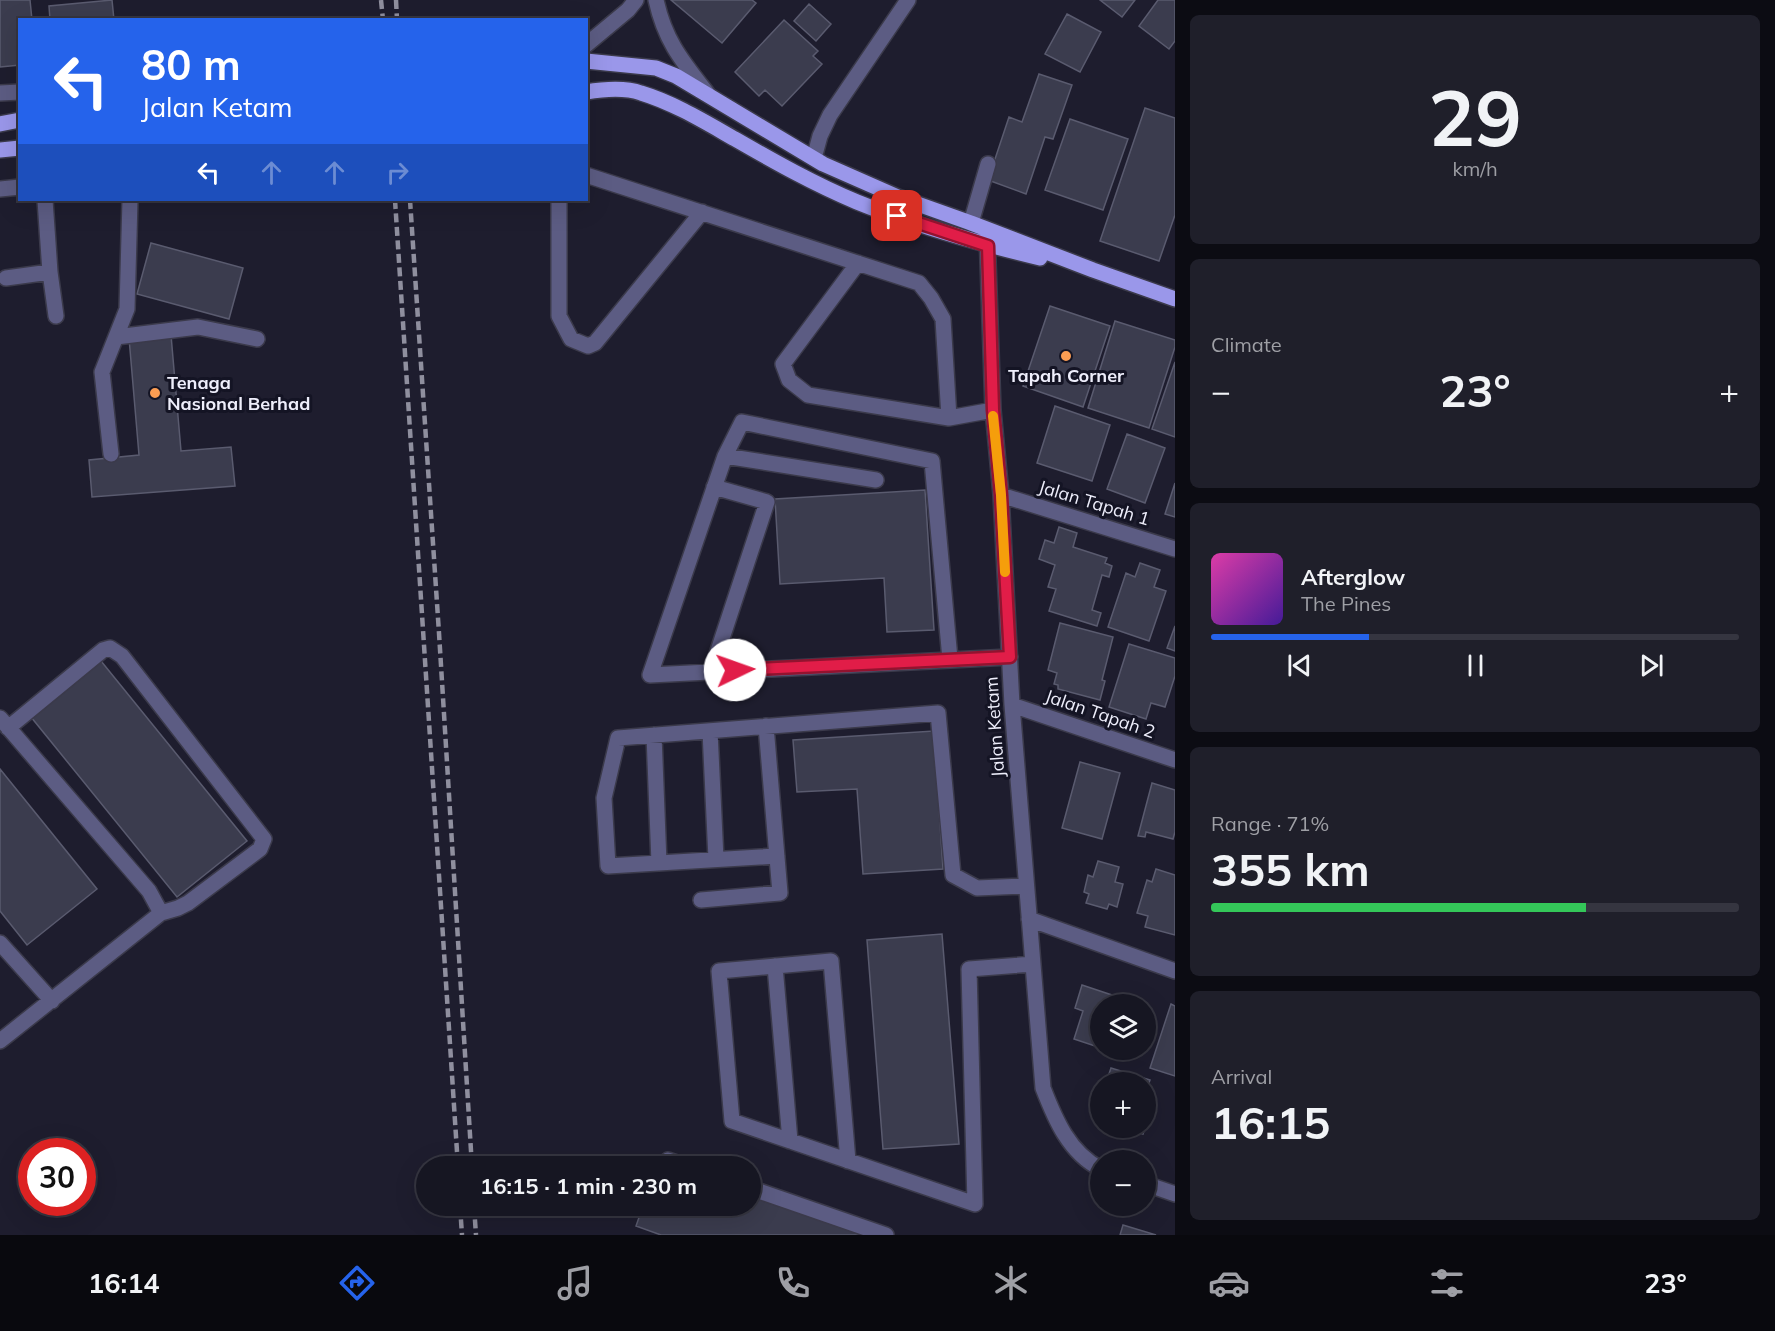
<!DOCTYPE html>
<html lang="en">
<head>
<meta charset="utf-8">
<style>
	:root { --surface:#161622; --page:#1f1f2a; --text:#f1f3f6; --muted:#9e9fa5; --line:#353540; --accent:#2563eb }
	body { margin:0; font-family:Mulish,sans-serif; background:var(--page); color:var(--text); height:100vh; display:flex; flex-direction:column; font-size:22px; white-space:nowrap }
	* { box-sizing:border-box; margin:0 }
	p { font-size:20px; color:var(--muted) }
	.icon { flex:none; width:33px; height:33px; fill:none; stroke:currentColor; stroke-width:2; stroke-linecap:round; stroke-linejoin:round }
	.map { position:relative; flex:1; overflow:hidden }
	.side { display:flex; flex-direction:column; gap:15px; padding:15px; background:#0c0c13; width:600px }
	.side>* { flex:none }
	.banner { position:absolute; left:18px; top:18px; width:570px; height:183px; border-radius:0px; box-shadow:0 6px 24px #0002,0 0 0 2px var(--line); background:#2563eb; color:#fff; overflow:hidden }
	.controls { position:absolute; left:1090px; top:994px; display:grid; gap:12px }
	.controls a { display:grid; place-items:center; width:66px; height:66px; border-radius:50%; background:var(--surface); box-shadow:0 6px 24px #0002,0 0 0 2px var(--line); font-size:30px }
	.speed { position:absolute; left:18px; top:1138px; display:flex; gap:12px; font-size:30px; font-weight:700; text-align:center }
	.speed>* { display:grid; place-content:center; width:78px; height:78px; border-radius:50%; background:var(--surface); box-shadow:0 6px 24px #0002,0 0 0 2px var(--line); line-height:1 }
	.speed .limit { border:9px solid #d22; background:#fff; color:#111 }
	.pin { position:absolute; display:grid; place-items:center; width:51px; height:51px; color:#fff; margin:-26px; border-radius:12px; box-shadow:0 3px 9px #0006 }
	.me { position:absolute; width:66px; margin:-33px; rotate:87deg; stroke-linejoin:round; filter:drop-shadow(0 0 4px #0008) }
	.turn { display:flex; align-items:center; gap:21px; height:126px; padding:0 24px; font-size:27px }
	.turn .icon { width:78px; height:78px; stroke-width:2.5 }
	.turn b { display:block; font-size:42px; line-height:51px }
	.lanes { display:flex; align-items:center; height:57px; padding:0 24px; background:#0003; justify-content:center; gap:30px; direction:ltr }
	.lanes .off { opacity:.35 }
	.big { font-size:45px; font-weight:700; line-height:1.1 }
	.side .tile { flex:1; display:flex; flex-direction:column; justify-content:center; gap:9px; min-width:0; padding:0 21px; border-radius:9px; background:var(--page) }
	.side .dial { align-items:center; gap:0 }
	.dial b { font-size:78px; line-height:1 }
	.song { display:flex; align-items:center; gap:18px }
	.cover { width:72px; height:72px; border-radius:9px; background:linear-gradient(135deg,hsl(320 70% 55%),hsl(260 70% 35%)) }
	.played { height:6px; border-radius:3px; background:linear-gradient(90deg,var(--accent) 30%,var(--line) 30%) }
	.keys { display:flex; justify-content:space-around; direction:ltr }
	.heat { display:flex; justify-content:space-between; align-items:center; font-size:33px; direction:ltr }
	.charge { height:9px; border-radius:4px; background:linear-gradient(90deg,#34c759 71%,var(--line) 0) }
	.trip { position:absolute; left:416px; top:1156px; width:345px; height:60px; border-radius:30px; background:var(--surface); box-shadow:0 6px 24px #0002,0 0 0 2px var(--line); font-weight:700; line-height:60px; text-align:center }
	.tab-bar { display:flex; height:96px; justify-content:space-around; align-items:center; background:#09090e; color:var(--muted) }
	.tab-bar .icon { width:42px; height:42px }
	.tab-bar .current { color:var(--accent) }
	.tab-bar b { font-size:27px; color:var(--text) }
	main { display:flex; flex:1; min-height:0 }
	.map>svg:first-child { display:block }
	.building { fill:#3b3c4e; stroke:#5a5b6f; stroke-width:1.5 }
	.lines { fill:none; stroke-linecap:round; stroke-linejoin:round }
	.minor-casing { stroke:#3b3a4b; stroke-width:18 }
	.major-casing { stroke:#3b3a4b; stroke-width:18 }
	.minor { stroke:#5c5c83; stroke-width:15 }
	.major { stroke:#9a97ea; stroke-width:15 }
	.rail { stroke:#8f8f9e; stroke-width:4.5; stroke-dasharray:9 4.5; stroke-linecap:butt }
	.route-casing { stroke:#92132f; stroke-width:15 }
	.route { stroke:#e11d48; stroke-width:10 }
	.slow { stroke:#f59e0b; stroke-width:10 }
	.poi-dot { fill:#fc9d53; stroke:#141424; stroke-width:2 }
	.labels { text-anchor:middle; stroke-width:6; stroke-linejoin:round; paint-order:stroke }
	.poi-label { font-size:18px; font-weight:bold; fill:#eeeefb; stroke:#141424 }
	.street-label { font-size:18px; fill:#eeeefb; stroke:#141424 }
</style>
</head>
<body>
<main>
<div class="map">
<svg width="1175" height="1235" viewBox="0 0 1175 1235">
	<rect width="100%" height="100%" fill="#1e1d2e"/>
	<path class="building" d="M0 0H30L32 20H20V65L0 67Z
		M112 0 114 20H50L49 6Z
		M671 0H752L756 3 722 43Z
		M1100 0H1135L1122 17Z
		M1158 0H1175V41L1169 49 1139 26Z
		M809 4 831 24 816 41 794 21Z
		M1067 14 1101 32 1080 72 1045 54Z
		M784 20 818 51 813 56 822 64 782 106 765 90 759 96 735 72Z
		M1039 74 1072 85 1053 139 1045 137 1026 194 988 180 1009 117 1022 122Z
		M1145 108 1175 118V215L1159 261 1100 241Z
		M1070 119 1128 139 1103 210 1045 190Z
		M151 243 243 268 229 319 137 294Z
		M1050 306 1110 326 1083 407 1023 386Z
		M1115 321 1175 340V347L1149 428 1088 408Z
		M171 335 181 451 231 447 235 486 92 497 89 460 139 455 129 338Z
		M1175 362V437L1152 429Z
		M1055 406 1110 425 1092 481 1037 463Z
		M1127 434 1165 448 1145 503 1107 489Z
		M1175 483V517L1165 514Z
		M925 490 934 630 887 632 884 578 780 584 775 499Z
		M1059 527 1077 533 1073 547 1107 558 1105 563 1112 566 1109 577 1102 575 1092 610 1101 613 1097 626 1049 611 1056 589 1048 587 1055 565 1039 559 1045 540 1054 543Z
		M1140 563 1160 570 1154 587 1166 591 1149 641 1108 627 1126 573 1135 577Z
		M1060 623 1113 637 1102 680 1105 681 1100 700 1058 689V685L1054 684 1057 673 1048 670Z
		M1175 626V651L1167 648Z
		M1129 644 1175 658V676L1165 707 1151 703 1146 719 1109 707Z
		M101 661 247 841 177 897 31 717Z
		M934 731 943 869 863 874 857 789 797 792 793 740Z
		M1080 762 1120 773 1102 839 1062 828Z
		M0 769 97 889 27 945 0 911Z
		M1152 783 1175 790V832L1173 839 1146 832 1145 837 1138 836Z
		M1098 861 1119 867 1115 882 1123 884 1117 907 1109 904 1107 909 1086 903 1089 894 1084 892 1088 875 1093 877Z
		M1156 869 1175 875V935L1145 927 1148 916 1137 913 1147 880 1152 882Z
		M942 934 959 1144 883 1149 867 940Z
		M1082 985 1139 1004 1101 1005V1048L1074 1039 1083 1011 1075 1008Z
		M1171 1004 1175 1006V1076L1150 1068Z
		M1106 1050H1124L1122 1055Z
		M1111 1068 1150 1080 1146 1091V1083H1106Z
		M1101 1099V1121L1095 1119Z
		M1146 1106 1151 1108 1146 1123Z
		M1123 1128H1145L1143 1134Z
		M750 1193 868 1235H661L636 1226 643 1206H750Z
		M1123 1225 1156 1235H1120Z"/>
	<g class="lines">
		<g class="minor-casing">
			<path id="minor" d="M656 0C665 41 682 61 707 93
				M586 45 628 10 636 0
				M0 93 20 92
				M814 158 820 136 830 115 908 0
				M586 175 919 283 931 298 943 319 949 418
				M0 189 20 187
				M45 200 50 272 56 316
				M559 200V316L571 339 588 346 595 343 702 212
				M971 223 988 164
				M987 232 993 410 1001 495 1012 705 1043 1088C1055 1119 1069 1153 1101 1169
				M858 263 783 364 789 380 808 395 949 418 993 410
				M6 278 50 272
				M116 337 198 327 257 339
				M111 454 102 372 127 309 130 200
				M725 456 876 480
				M1001 495 1175 549
				M950 659 932 461 742 422 725 456 650 675 1010 657
				M711 672 767 502 714 487
				M1012 705 1175 760
				M0 718 149 891 161 913 0 1041
				M8 728 103 650 110 648 122 656 264 839 260 849 188 903 178 908 161 913
				M710 731 716 859
				M654 735 659 863
				M777 856 608 866 604 798 618 738 938 713 953 875 977 888 1026 886
				M701 900 780 893 766 726
				M1029 919 1175 971
				M0 943 52 1001
				M775 966 790 1141
				M668 1160 689 1167
				M848 1161 831 961 719 971 732 1121 975 1204 969 969 1033 964
				M1146 1184 1175 1194
				M750 1188 886 1235"/>
		</g>
		<g class="major-casing">
			<path id="major" d="M586 61 656 68 676 76 823 164 898 197 971 223 1093 270 1175 299
				M586 92C604 89 624 87 641 93 674 103 705 122 735 139 775 162 814 184 857 202 916 226 978 243 1040 258
				M0 124 20 120
				M0 150 20 148"/>
		</g>
		<use href="#minor" class="minor"/>
		<use href="#major" class="major"/>
		<path class="rail" d="M381 0 383 20
			M396 0 397 20
			M395 200 458 1167
			M410 200 439 633 472 1167
			M460 1206 462 1235
			M474 1206 476 1235"/>
	</g>
	<g class="lines">
		<g class="route-casing">
			<path id="route" d="M735 670 1010 657 1001 495 993 410 988 246 897 216"/>
		</g>
		<use href="#route" class="route"/>
		<path class="slow" d="M993 416 1001 495 1005 572"/>
	</g>
	<g class="poi-dot">
		<circle cx="1066" cy="356" r="6"/>
		<circle cx="155" cy="393" r="6"/>
	</g>
	<g class="labels">
		<g class="poi-label">
			<text x="1066" y="382">Tapah Corner</text>
			<text x="167" y="389" text-anchor="start">Tenaga<tspan x="167" dy="21">Nasional Berhad</tspan></text>
		</g>
		<g class="street-label">
			<text transform="translate(1094 503) rotate(17)" y="6">Jalan Tapah 1</text>
			<text transform="translate(1100 714) rotate(19)" y="6">Jalan Tapah 2</text>
			<text transform="translate(995 727) rotate(-94)" y="6">Jalan Ketam</text>
		</g>
	</g>
</svg>
<div class="controls">
<a><svg class="icon" aria-label="layers" viewBox="0 0 24 24"><path d="M12 4l9 5-9 5-9-5zM3 14l9 5 9-5"/></svg></a>
<a>+</a>
<a>−</a>
</div>
<div class="speed"><div class="limit">30</div></div>
<div class="pin" style="left:897px;top:216px;background:#d93025"><svg class="icon" aria-label="arrive" viewBox="0 0 24 24"><path d="M6 21V4h12l-3 4 3 4H6"/></svg></div>
<svg class="me" style="left:735px;top:670px" viewBox="-20 -20 40 40"><circle r="19" fill="#fff"/><path d="M0-13L10 11 0 6-10 11z" fill="#e11d48"/></svg>
<div class="trip">16:15 · 1 min · 230 m</div>
<div class="banner">
<div class="turn"><svg class="icon" aria-label="left" viewBox="0 0 24 24"><path d="M17 20v-9H6M10 6l-5 5 5 5"/></svg><div><b>80 m</b>Jalan Ketam</div></div>
<div class="lanes"><svg class="icon" aria-label="left" viewBox="0 0 24 24"><path d="M17 20v-9H6M10 6l-5 5 5 5"/></svg><svg class="icon off" aria-label="ahead" viewBox="0 0 24 24"><path d="M12 20V5M6 11l6-6 6 6"/></svg><svg class="icon off" aria-label="ahead" viewBox="0 0 24 24"><path d="M12 20V5M6 11l6-6 6 6"/></svg><svg class="icon off" aria-label="right" viewBox="0 0 24 24"><path d="M7 20v-9h11M14 6l5 5-5 5"/></svg></div>
</div>
</div>
<section class="side">
<div class="tile dial"><b>29</b><p>km/h</p></div>
<div class="tile"><p>Climate</p>
<div class="heat"><a>−</a><b class="big">23°</b><a>+</a></div>
</div>
<div class="tile">
<div class="song"><i class="cover"></i><div><b>Afterglow</b><p>The Pines</p></div></div>
<div class="played"></div>
<div class="keys"><svg class="icon" aria-label="previous" viewBox="0 0 24 24"><path d="M18 5L8 12l10 7zM5 5v14"/></svg><svg class="icon" aria-label="pause" viewBox="0 0 24 24"><path d="M8 5v14M16 5v14"/></svg><svg class="icon" aria-label="next" viewBox="0 0 24 24"><path d="M6 5l10 7-10 7zM19 5v14"/></svg></div>
</div>
<div class="tile"><p>Range · 71%</p><b class="big">355 km</b><div class="charge"></div></div>
<div class="tile"><p>Arrival</p><b class="big">16:15</b></div>
</section>
</main>
<nav class="tab-bar">
<b>16:14</b>
<svg class="icon current" aria-label="directions" viewBox="0 0 24 24"><path d="M12 3l9 9-9 9-9-9zM9 14v-3h6M13 9l2 2-2 2"/></svg>
<svg class="icon" aria-label="music" viewBox="0 0 24 24"><path d="M9 18V5l10-2v13"/><circle cx="6" cy="18" r="3"/><circle cx="16" cy="16" r="3"/></svg>
<svg class="icon" aria-label="phone" viewBox="0 0 24 24"><path d="M5 4h4l2 5-3 2q2 4 5 5l2-3 5 2v4C11 20 4 13 5 4z"/></svg>
<svg class="icon" aria-label="climate" viewBox="0 0 24 24"><path d="M12 3v18M4 7l16 10M4 17L20 7"/></svg>
<svg class="icon" aria-label="car" viewBox="0 0 24 24"><path d="M5 17H2v-5l4-1 3-4h7l3 4 3 1v5h-3M9 17h6M6 11h13"/><circle cx="7" cy="17" r="2"/><circle cx="17" cy="17" r="2"/></svg>
<svg class="icon" aria-label="filters" viewBox="0 0 24 24"><path d="M4 7h16M4 17h16"/><circle cx="9" cy="7" r="2"/><circle cx="15" cy="17" r="2"/></svg>
<b>23°</b>
</nav>
</body>
</html>
